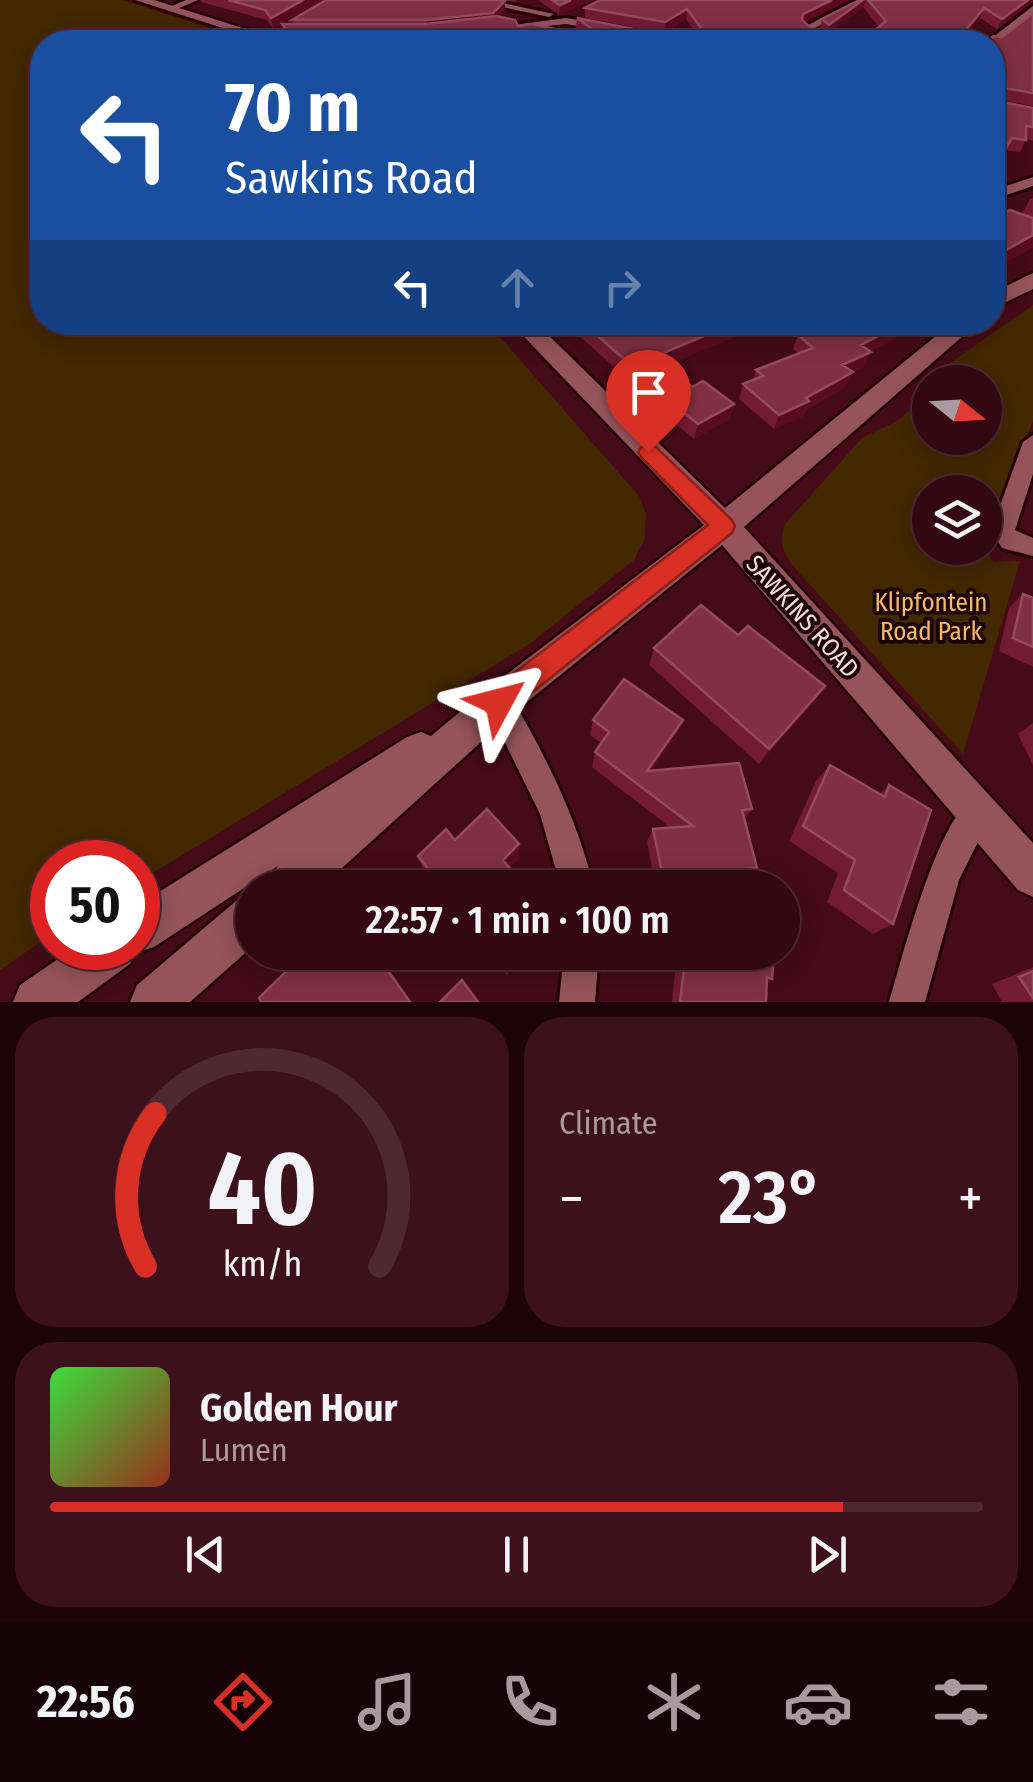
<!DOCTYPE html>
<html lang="en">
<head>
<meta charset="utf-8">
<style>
	:root { --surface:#340812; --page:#3c111b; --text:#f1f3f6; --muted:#a99a9f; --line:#4e2932; --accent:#d93025 }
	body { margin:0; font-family:"Fira Sans Condensed",sans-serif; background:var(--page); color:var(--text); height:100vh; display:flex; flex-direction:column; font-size:38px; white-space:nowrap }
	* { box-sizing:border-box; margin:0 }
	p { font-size:32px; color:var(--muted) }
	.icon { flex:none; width:55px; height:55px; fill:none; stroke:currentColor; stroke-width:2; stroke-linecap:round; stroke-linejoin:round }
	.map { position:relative; height:1002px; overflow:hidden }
	.side { display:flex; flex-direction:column; gap:15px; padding:15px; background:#1d040a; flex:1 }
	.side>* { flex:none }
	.guide { position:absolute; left:30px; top:30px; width:975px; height:305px; border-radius:40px; box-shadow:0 5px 25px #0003,0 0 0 2px var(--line); background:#1a4fa0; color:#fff; overflow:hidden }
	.needle { width:65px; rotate:108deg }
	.buttons { position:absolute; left:912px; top:365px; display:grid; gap:20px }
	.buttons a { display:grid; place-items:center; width:90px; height:90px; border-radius:50%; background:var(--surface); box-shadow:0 5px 25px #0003,0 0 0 2px var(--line); font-size:50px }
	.speed { position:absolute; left:30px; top:840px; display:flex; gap:20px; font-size:50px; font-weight:700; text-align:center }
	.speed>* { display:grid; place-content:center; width:130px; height:130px; border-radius:50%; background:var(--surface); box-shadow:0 5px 25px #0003,0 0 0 2px var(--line); line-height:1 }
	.speed .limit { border:15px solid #d22; background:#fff; color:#111 }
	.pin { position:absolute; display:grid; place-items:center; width:85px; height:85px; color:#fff; margin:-102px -42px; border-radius:50% 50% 50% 0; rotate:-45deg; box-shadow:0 0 10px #0007 }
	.pin .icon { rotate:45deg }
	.me { position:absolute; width:110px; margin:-55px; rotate:52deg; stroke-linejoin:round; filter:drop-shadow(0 0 8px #0008) }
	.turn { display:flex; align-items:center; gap:35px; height:210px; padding:0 30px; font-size:45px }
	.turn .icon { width:130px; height:130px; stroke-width:2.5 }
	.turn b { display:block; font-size:70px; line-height:85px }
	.lanes { display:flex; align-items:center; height:95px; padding:0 30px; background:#0003; justify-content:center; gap:50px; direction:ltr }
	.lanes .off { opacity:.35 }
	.big { font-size:75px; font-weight:600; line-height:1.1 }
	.side .widget { flex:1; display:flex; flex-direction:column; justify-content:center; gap:15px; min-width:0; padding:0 35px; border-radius:40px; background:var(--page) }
	.side .dial { align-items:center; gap:0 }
	.dial svg { height:260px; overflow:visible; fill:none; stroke:var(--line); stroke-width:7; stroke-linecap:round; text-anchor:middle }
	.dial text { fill:var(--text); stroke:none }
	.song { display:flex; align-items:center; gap:30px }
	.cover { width:120px; height:120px; border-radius:15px; background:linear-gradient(135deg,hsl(120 70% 55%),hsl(10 70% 35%)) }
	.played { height:10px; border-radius:5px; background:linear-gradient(90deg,var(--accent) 85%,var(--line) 85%) }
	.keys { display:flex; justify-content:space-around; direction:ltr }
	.heat { display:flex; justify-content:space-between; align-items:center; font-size:55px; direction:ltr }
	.side .tiles { flex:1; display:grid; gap:15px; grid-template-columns:1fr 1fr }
	.widget:last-child { grid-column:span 2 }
	.trip { position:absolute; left:235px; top:870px; width:565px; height:100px; border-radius:50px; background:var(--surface); box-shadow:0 5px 25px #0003,0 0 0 2px var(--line); font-weight:600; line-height:100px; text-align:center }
	.tabs { display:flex; height:160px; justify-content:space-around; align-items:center; background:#150307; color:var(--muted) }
	.tabs .icon { width:70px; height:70px }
	.tabs .current { color:var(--accent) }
	.tabs b { font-size:45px; color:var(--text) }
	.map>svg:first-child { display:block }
	.green { fill:#432800 }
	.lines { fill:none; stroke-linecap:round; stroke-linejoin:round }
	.street-casing { stroke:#240005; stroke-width:6 }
	.secondary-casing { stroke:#240005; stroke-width:5 }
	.street { fill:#95545b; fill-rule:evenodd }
	.secondary { fill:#95545b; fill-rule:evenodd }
	.wall { fill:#721b31 }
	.shaded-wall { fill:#5a0c1f }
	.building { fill:#813043; stroke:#944b5c; stroke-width:2.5 }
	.route { fill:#d93025; stroke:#8d1f18; stroke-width:2.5 }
	.labels { text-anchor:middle; stroke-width:8; stroke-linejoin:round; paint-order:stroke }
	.park-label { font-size:25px; fill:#f6ba67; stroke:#1c0508 }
	.street-label { font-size:25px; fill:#fadbdd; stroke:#1c0508 }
</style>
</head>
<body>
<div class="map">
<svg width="1033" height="1002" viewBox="0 0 1033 1002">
	<rect width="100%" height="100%" fill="#450b18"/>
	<path class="green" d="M0 0H123L216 30 227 37 225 42H42V322L488 323 639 496 646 514 645 538 634 560 531 643 138 882V862H52V934L0 970Z
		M1033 305V421L985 541V492H930V548L985 545 993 562 1020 561 963 754 792 565C782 550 779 541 785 524L862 438 897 421 930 393V438H985V382H936L946 366Z"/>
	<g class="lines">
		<g class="street-casing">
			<path id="street" d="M186 0H198L172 11 165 9Z
				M470 0H488L554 14 549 17Z
				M857 0H868L813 29 828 42H818L802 28Z
				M1033 6V14L995 45 987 42Z
				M566 18 688 39 693 42H674L566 24 489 32 484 29Z
				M270 34 313 36 318 39 313 42 267 39Z
				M1033 177V186L992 200V191Z
				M1033 435V474L1015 530 1033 538V556L1002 548 991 531 1023 442Z
				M499 689 509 693C545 755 577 817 594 888H561L540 814 485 702 489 693Z
				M977 796 988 801 993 812 959 880 925 1002H889C902 960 938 813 977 796Z
				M564 952H599L595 1002H559Z"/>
		</g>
		<g class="secondary-casing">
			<path id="secondary" d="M135 0H154L265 35 254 38Z
				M1033 273V289L992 309V293Z
				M510 322H535L725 508 953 322H979L744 527 1033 843V897L1018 890 722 545 512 714 320 888H265L278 866 154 947 135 953 130 964 78 1002H13L20 985 74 948H138V905L407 737 421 732 431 736 486 690 704 525Z
				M252 894V947L190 1002H130L137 985 236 901Z"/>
		</g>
		<use href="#street" class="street"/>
		<use href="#secondary" class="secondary"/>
	</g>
	<path class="wall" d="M200 0H322L273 28 267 20 201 2Z
		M326 0H517L515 2 500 0 505 1V11L499 17 518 26 586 35 576 28 577 18 650 32 648 42H286L282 24H293L292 20Z
		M538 0H590L559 15Z
		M600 0H849L805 22 698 36 686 19 664 33 585 18V8Z
		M860 0H1033V2L997 29 980 18 960 42H869L872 33 879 27 863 7 826 35 820 30 822 19Z
		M1033 13V106L996 99 997 101 1033 108V141L1026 139 1020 152 1005 150 994 168H992V42L1002 37Z
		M1033 198V247L992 270V210L1002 213 1022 214 1030 199Z
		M577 322H639L642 325 753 329 667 365 730 419 694 439 655 408 646 412 622 389 624 376 576 333Z
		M823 322H917L914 329 870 351 864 366 853 372 846 386 806 410 803 416 774 429 739 399 743 384 753 380 756 370 798 353 793 349 798 335Z
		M1023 594 1033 598V667L999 651 1009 608Z
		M654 648 825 686 814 702 759 764 649 665Z
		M593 720H683L676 736 652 771 752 809 744 819 757 868 747 879 656 887 647 842 653 829 671 828 592 767 595 752 601 743 590 735Z
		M1033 723V765L1018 734Z
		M830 765 879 794 889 785 893 924 873 934 827 902 838 873 789 841 816 781Z
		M455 840 519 844V858L509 867 526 888H438L423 869 418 856Z
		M489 952H526L507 975Z
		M677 952H774L772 979 767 982 766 1002H672Z
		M1033 967V1002H1002L992 984Z"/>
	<path class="shaded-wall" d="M303 0H322L273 28 271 18Z
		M571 0H590L559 15 560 5Z
		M832 0H849L800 25 803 14Z
		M863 0H866L863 7 826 35 829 25Z
		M1028 0H1033V2L997 29 1002 19Z
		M505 1V11L494 23 428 30 427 20Z
		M984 8 980 18 960 42H956Z
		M687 9 686 19 664 33 665 22Z
		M650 32 648 42H632Z
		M817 33 815 42H805Z
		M1033 235V247L992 270V258Z
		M737 322H755L753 329 653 371 656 356Z
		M905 322H917L914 329 854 359 861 345Z
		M871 352 864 366 853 372 846 386 806 410 803 416 774 429 779 415 806 398 842 365Z
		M658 392 655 408 646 412 648 396Z
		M734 404 730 419 694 439 698 424Z
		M825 686 814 702 759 764 769 749Z
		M683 720 676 736 642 786 647 771Z
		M519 844V858L504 873 503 860Z
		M519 952H526L507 975 506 967Z"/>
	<path class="building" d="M228 0H303L271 18 265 10Z
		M326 0H498L505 1 493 13 427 20H292Z
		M552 0H571L560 5Z
		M600 0H832L803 14 802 20 817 33 805 42H691L697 38 701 28 687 9 665 22 585 8Z
		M860 0H863L829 25 822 19Z
		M868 0H1028L1002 19 984 8 956 42H915L872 33 886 21Z
		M1033 13V93L998 87 994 90 997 101 1033 108V127L1026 126V140L1012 138 1001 156 992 154V42H989L993 36 1002 37Z
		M496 16 515 20 518 26 532 24 611 41 608 42H295L286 35 290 34 282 24H426Z
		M577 18 650 32 632 42H610L611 41 607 40Z
		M992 210 1002 213 1010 210 1033 218V235L992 258Z
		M582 322H639L642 325 648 322H737L656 356 692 387 703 381 734 404 698 424 658 392 648 396 624 374 635 369Z
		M823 322H905L861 345 871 352 842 365 853 372 806 398 809 401 779 415 743 384 763 376 756 370 813 348 798 335Z
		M1023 594 1033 598V647L1013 638Z
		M701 605 738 635 748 626 825 686 769 749 654 648Z
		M624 679 683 720 647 771 739 763 752 809 742 810 757 868 663 877 653 829 693 826 595 752 609 732 593 720Z
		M830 765 885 797 889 785 931 810 893 924 844 890 855 860 803 826Z
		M487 809 519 844 503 860 526 888H443L418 856 446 829 455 840Z
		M306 952H375L410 1002H261L259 998Z
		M495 952H519L506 967Z
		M686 952H774L772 979 767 977 766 1002H680Z
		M1033 971V998L1019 977Z
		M462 980 478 1002H440Z"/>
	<path class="route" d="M648 444 656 447 732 520 735 526 732 533 509 711 499 715 489 711 485 702 489 692 708 525 641 457 638 452 641 447Z"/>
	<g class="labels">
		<g class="park-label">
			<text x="931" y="611">Klipfontein<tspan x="931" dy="29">Road Park</tspan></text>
		</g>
		<g class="street-label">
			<text transform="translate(803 616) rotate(48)" y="9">SAWKINS ROAD</text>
		</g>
	</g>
</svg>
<div class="buttons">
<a><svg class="needle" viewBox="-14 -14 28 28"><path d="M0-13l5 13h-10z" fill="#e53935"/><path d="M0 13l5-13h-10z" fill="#a99a9f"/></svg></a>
<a><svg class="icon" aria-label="layers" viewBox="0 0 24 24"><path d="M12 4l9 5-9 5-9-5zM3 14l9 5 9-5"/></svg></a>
</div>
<div class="speed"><div class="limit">50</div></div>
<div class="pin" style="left:648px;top:452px;background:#d93025"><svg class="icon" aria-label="arrive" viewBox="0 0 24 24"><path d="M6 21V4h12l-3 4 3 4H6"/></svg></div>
<svg class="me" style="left:499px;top:702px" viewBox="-20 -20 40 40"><path d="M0-17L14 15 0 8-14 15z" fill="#d93025" stroke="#fff" stroke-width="4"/></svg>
<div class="trip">22:57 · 1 min · 100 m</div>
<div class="guide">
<div class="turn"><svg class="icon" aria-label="left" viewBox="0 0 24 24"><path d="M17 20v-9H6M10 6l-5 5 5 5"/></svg><div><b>70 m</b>Sawkins Road</div></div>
<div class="lanes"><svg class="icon" aria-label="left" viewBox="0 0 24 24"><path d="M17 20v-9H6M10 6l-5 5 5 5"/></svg><svg class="icon off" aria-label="ahead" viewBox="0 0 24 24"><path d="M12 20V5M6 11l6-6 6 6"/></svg><svg class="icon off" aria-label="right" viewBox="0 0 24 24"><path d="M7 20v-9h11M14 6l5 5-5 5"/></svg></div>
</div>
</div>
<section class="side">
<div class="tiles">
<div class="widget dial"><svg viewBox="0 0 100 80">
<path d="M14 69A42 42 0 1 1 86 69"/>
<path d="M14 69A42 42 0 0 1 17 22" stroke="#d93025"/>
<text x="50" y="56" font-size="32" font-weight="700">40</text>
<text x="50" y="72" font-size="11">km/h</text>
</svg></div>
<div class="widget"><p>Climate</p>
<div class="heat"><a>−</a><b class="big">23°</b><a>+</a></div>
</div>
<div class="widget">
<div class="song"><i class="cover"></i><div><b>Golden Hour</b><p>Lumen</p></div></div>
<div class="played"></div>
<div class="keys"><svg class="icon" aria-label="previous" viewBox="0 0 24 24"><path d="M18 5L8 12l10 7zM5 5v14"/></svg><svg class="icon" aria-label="pause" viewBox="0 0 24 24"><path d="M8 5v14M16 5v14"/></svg><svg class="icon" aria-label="next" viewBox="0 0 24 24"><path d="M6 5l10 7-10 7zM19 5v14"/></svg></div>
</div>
</div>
</section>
<nav class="tabs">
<b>22:56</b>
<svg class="icon current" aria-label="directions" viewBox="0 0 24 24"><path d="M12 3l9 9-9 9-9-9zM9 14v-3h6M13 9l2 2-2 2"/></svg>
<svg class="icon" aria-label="music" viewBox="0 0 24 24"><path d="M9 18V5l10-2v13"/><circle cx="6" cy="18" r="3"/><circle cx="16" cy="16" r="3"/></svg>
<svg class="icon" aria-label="phone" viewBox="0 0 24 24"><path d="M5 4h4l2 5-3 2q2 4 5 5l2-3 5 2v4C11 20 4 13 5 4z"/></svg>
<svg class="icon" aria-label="climate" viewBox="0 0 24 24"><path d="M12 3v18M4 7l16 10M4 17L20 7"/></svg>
<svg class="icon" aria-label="car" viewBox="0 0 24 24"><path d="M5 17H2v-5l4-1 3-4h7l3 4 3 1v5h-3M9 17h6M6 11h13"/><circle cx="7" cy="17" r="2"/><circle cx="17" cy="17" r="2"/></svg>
<svg class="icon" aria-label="filters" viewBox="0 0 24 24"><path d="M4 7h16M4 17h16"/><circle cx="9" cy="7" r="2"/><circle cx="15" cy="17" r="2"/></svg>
</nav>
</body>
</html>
